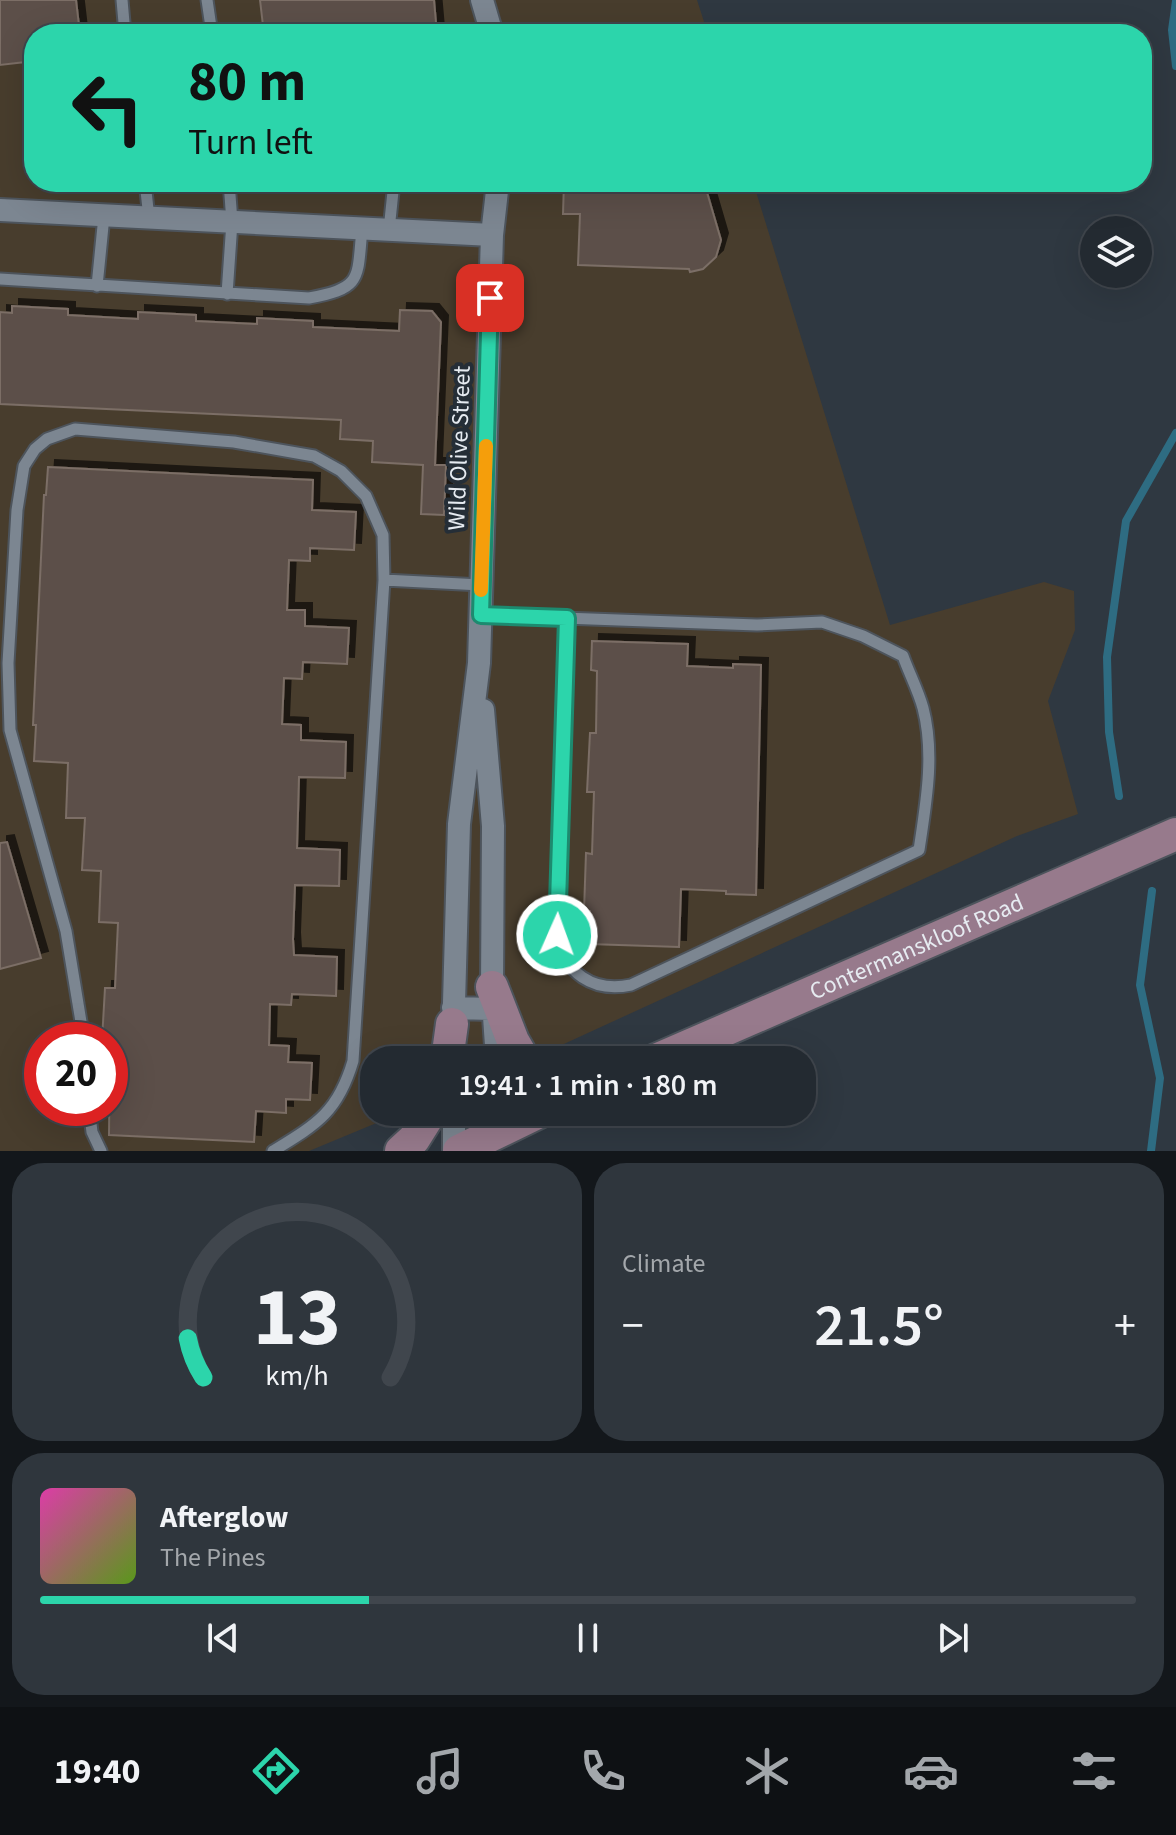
<!DOCTYPE html>
<html lang="en">
<head>
<meta charset="utf-8">
<style>
	:root { --surface:#232a31; --page:#2f363d; --text:#f1f3f6; --muted:#a3a7ab; --line:#40464d; --accent:#2cd5ab }
	body { margin:0; font-family:"Source Sans 3",sans-serif; background:var(--page); color:var(--text); height:100vh; display:flex; flex-direction:column; font-size:30px; white-space:nowrap }
	* { box-sizing:border-box; margin:0 }
	p { font-size:26px; color:var(--muted) }
	.icon { flex:none; width:44px; height:44px; fill:none; stroke:currentColor; stroke-width:2; stroke-linecap:round; stroke-linejoin:round }
	.map { position:relative; height:1151px; overflow:hidden }
	.drawer { display:flex; flex-direction:column; gap:12px; padding:12px; background:#13171b; flex:1 }
	.drawer>* { flex:none }
	.top-card { position:absolute; left:24px; top:24px; width:1128px; height:168px; border-radius:32px; box-shadow:0 8px 32px #0002,0 0 0 2px var(--line); background:#2cd5ab; color:#111; overflow:hidden }
	.buttons { position:absolute; left:1080px; top:216px; display:grid; gap:16px }
	.buttons a { display:grid; place-items:center; width:72px; height:72px; border-radius:50%; background:var(--surface); box-shadow:0 8px 32px #0002,0 0 0 2px var(--line); font-size:40px }
	.speed { position:absolute; left:24px; top:1022px; display:flex; gap:16px; font-size:40px; font-weight:700; text-align:center }
	.speed>* { display:grid; place-content:center; width:104px; height:104px; border-radius:50%; background:var(--surface); box-shadow:0 8px 32px #0002,0 0 0 2px var(--line); line-height:1 }
	.speed .limit { border:12px solid #d22; background:#fff; color:#111 }
	.pin { position:absolute; display:grid; place-items:center; width:68px; height:68px; color:#fff; margin:-34px; border-radius:16px; box-shadow:0 4px 12px #0006 }
	.me { position:absolute; width:88px; margin:-44px; rotate:2deg; stroke-linejoin:round; filter:drop-shadow(0 0 6px #0008) }
	.turn { display:flex; align-items:center; gap:28px; height:168px; padding:0 32px; font-size:36px }
	.turn .icon { width:104px; height:104px; stroke-width:2.5 }
	.turn b { display:block; font-size:56px; line-height:68px }
	.big { font-size:60px; font-weight:600; line-height:1.1 }
	.drawer .card { flex:1; display:flex; flex-direction:column; justify-content:center; gap:12px; min-width:0; padding:0 28px; border-radius:32px; background:var(--page) }
	.drawer .dial { align-items:center; gap:0 }
	.dial svg { height:208px; overflow:visible; fill:none; stroke:var(--line); stroke-width:7; stroke-linecap:round; text-anchor:middle }
	.dial text { fill:var(--text); stroke:none }
	.song { display:flex; align-items:center; gap:24px }
	.cover { width:96px; height:96px; border-radius:12px; background:linear-gradient(135deg,hsl(320 70% 55%),hsl(90 70% 35%)) }
	.played { height:8px; border-radius:4px; background:linear-gradient(90deg,var(--accent) 30%,var(--line) 30%) }
	.keys { display:flex; justify-content:space-around; direction:ltr }
	.heat { display:flex; justify-content:space-between; align-items:center; font-size:44px; direction:ltr }
	.drawer .tiles { flex:1; display:grid; gap:12px; grid-template-columns:1fr 1fr }
	.card:last-child { grid-column:span 2 }
	.trip { position:absolute; left:360px; top:1046px; width:456px; height:80px; border-radius:32px; background:var(--surface); box-shadow:0 8px 32px #0002,0 0 0 2px var(--line); font-weight:600; line-height:80px; text-align:center }
	.dock { display:flex; height:128px; justify-content:space-around; align-items:center; background:#0e1114; color:var(--muted) }
	.dock .icon { width:56px; height:56px }
	.dock .current { color:var(--accent) }
	.dock b { font-size:36px; color:var(--text) }
	.map>svg:first-child { display:block }
	.industrial { fill:#483d2d; fill-rule:evenodd }
	.lines { fill:none; stroke-linecap:round; stroke-linejoin:round }
	.stream { stroke:#2e6c82; stroke-width:8 }
	.building { fill:#5c5048; stroke:#7b6e66; stroke-width:2; filter:url(#shadow) }
	.lane-casing { stroke:#4d545c; stroke-width:15 }
	.street-casing { stroke:#4d545c; stroke-width:26 }
	.secondary-casing { stroke:#4d545c; stroke-width:36 }
	.lane { stroke:#7c8691; stroke-width:11 }
	.street { stroke:#7c8691; stroke-width:22 }
	.secondary { stroke:#977a8c; stroke-width:32 }
	.route-casing { stroke:#1d8a6f; stroke-width:20 }
	.route { stroke:#2cd5ab; stroke-width:14 }
	.slow { stroke:#f59e0b; stroke-width:14 }
	.labels { text-anchor:middle; stroke-width:8; stroke-linejoin:round; paint-order:stroke }
	.street-label { font-size:24px; fill:#e6ebf1; stroke:#252e37 }
</style>
</head>
<body>
<div class="map">
<svg width="1176" height="1151" viewBox="0 0 1176 1151">
	<defs>
		<filter id="shadow"><feDropShadow dx="7" dy="-7" stdDeviation="0" flood-color="#0009"/></filter>
	</defs>
	<rect width="100%" height="100%" fill="#2f3841"/>
	<path class="industrial" d="M0 0H697L708 34H34V182H753L890 625 1044 582 1074 591 1075 630 1048 701 1078 814 1017 836 529 1060H374V1112H403L309 1151H0ZM42 1040H110V1108H42Z"/>
	<g class="lines">
		<path class="stream" d="M1176 1 1172 30 1176 66
			M1119 796 1109 732 1107 657 1126 521 1176 433
			M1151 1151 1160 1078 1140 985 1152 891"/>
	</g>
	<path class="building" d="M0 0H76L80 34H34V61L0 65Z
		M260 0H434L437 34H264Z
		M564 182H704L721 240 716 257 703 269 690 272 689 269 578 265 580 214H563Z
		M12 306 68 309V315L138 319V312L196 315V321L257 324V318L313 321V327L399 331 400 310 432 311 441 322 435 465H446L444 515 421 514 423 465 372 462 373 441 340 439 341 420 0 404V312L12 313Z
		M48 467 313 480 312 510 356 512 354 550 310 548V561L289 560 287 610H305V626L349 628 347 664 303 662 302 679 284 678 282 724 301 725V740L346 742 345 778 299 777 297 848 340 850 339 886 295 885 293 939 294 955 337 957 336 996 292 994 291 1005 270 1004 269 1045 289 1046 288 1062 312 1063 310 1100 286 1099V1113L256 1111 254 1142 109 1135 110 1040H102L105 988H115L118 923 99 922 101 871 82 870 85 818H66L68 763 34 761 36 725H33L44 495H46Z
		M592 641 688 644 687 666 733 668V664L761 665 756 895 726 894V891L681 889 679 947 589 944 590 911H584L586 853 592 854 594 792H587L590 733H596L597 671 591 670Z
		M7 842 41 958 0 969V843Z"/>
	<g class="lines">
		<g class="lane-casing">
			<path id="lane" d="M122 0 125 34
				M207 0 212 34
				M145 182 149 218
				M389 230 394 182
				M0 279 309 298C363 288 357 279 362 229
				M97 286 104 216
				M227 294 232 222 229 182
				M384 580 481 585
				M481 615 757 625 822 622 863 636 903 656C909 673 918 690 923 708 935 754 926 803 919 850L631 985C593 993 564 973 557 935L567 618
				M84 1040 66 931 10 730 8 663 17 510 24 466 35 449 47 439 75 429 234 442 314 456 341 471 366 496 383 535 384 580 353 1061C338 1112 317 1124 273 1151
				M89 1108 92 1132 101 1151"/>
		</g>
		<g class="street-casing">
			<path id="street" d="M482 0 492 34
				M0 210 492 235
				M483 710 493 826 492 987 497 1060
				M453 1008 493 1009
				M453 1039 459 824 479 663 492 235 498 182
				M454 1112V1151"/>
		</g>
		<g class="secondary-casing">
			<g id="secondary">
				<path d="M492 987 513 1041 524 1060"/>
				<path d="M447 1060 452 1024"/>
				<path id="s1" d="M656 1060 1176 834"/>
				<path d="M401 1151 414 1139 431 1112"/>
				<path d="M459 1151 539 1112"/>
			</g>
		</g>
		<use href="#lane" class="lane"/>
		<use href="#street" class="street"/>
		<use href="#secondary" class="secondary"/>
	</g>
	<g class="lines">
		<g class="route-casing">
			<path id="route" d="M490 298 481 615 567 618 557 935"/>
		</g>
		<use href="#route" class="route"/>
		<path class="slow" d="M481 590 486 446"/>
	</g>
	<g class="labels">
		<g class="street-label">
			<text transform="translate(459 448) rotate(-88)" y="8">Wild Olive Street</text>
			<text dy="8" stroke="none"><textPath href="#s1" startOffset="284">Contermanskloof Road</textPath></text>
		</g>
	</g>
</svg>
<div class="buttons">
<a><svg class="icon" aria-label="layers" viewBox="0 0 24 24"><path d="M12 4l9 5-9 5-9-5zM3 14l9 5 9-5"/></svg></a>
</div>
<div class="speed"><div class="limit">20</div></div>
<div class="pin" style="left:490px;top:298px;background:#d93025"><svg class="icon" aria-label="arrive" viewBox="0 0 24 24"><path d="M6 21V4h12l-3 4 3 4H6"/></svg></div>
<svg class="me" style="left:557px;top:935px" viewBox="-20 -20 40 40"><circle r="17" fill="#2cd5ab" stroke="#fff" stroke-width="3"/><path d="M0-11L8 9 0 5-8 9z" fill="#fff"/></svg>
<div class="trip">19:41 · 1 min · 180 m</div>
<div class="top-card">
<div class="turn"><svg class="icon" aria-label="left" viewBox="0 0 24 24"><path d="M17 20v-9H6M10 6l-5 5 5 5"/></svg><div><b>80 m</b>Turn left</div></div>
</div>
</div>
<section class="drawer">
<div class="tiles">
<div class="card dial"><svg viewBox="0 0 100 80">
<path d="M14 69A42 42 0 1 1 86 69"/>
<path d="M14 69A42 42 0 0 1 8 54" stroke="#2cd5ab"/>
<text x="50" y="56" font-size="32" font-weight="700">13</text>
<text x="50" y="72" font-size="11">km/h</text>
</svg></div>
<div class="card"><p>Climate</p>
<div class="heat"><a>−</a><b class="big">21.5°</b><a>+</a></div>
</div>
<div class="card">
<div class="song"><i class="cover"></i><div><b>Afterglow</b><p>The Pines</p></div></div>
<div class="played"></div>
<div class="keys"><svg class="icon" aria-label="previous" viewBox="0 0 24 24"><path d="M18 5L8 12l10 7zM5 5v14"/></svg><svg class="icon" aria-label="pause" viewBox="0 0 24 24"><path d="M8 5v14M16 5v14"/></svg><svg class="icon" aria-label="next" viewBox="0 0 24 24"><path d="M6 5l10 7-10 7zM19 5v14"/></svg></div>
</div>
</div>
</section>
<nav class="dock">
<b>19:40</b>
<svg class="icon current" aria-label="directions" viewBox="0 0 24 24"><path d="M12 3l9 9-9 9-9-9zM9 14v-3h6M13 9l2 2-2 2"/></svg>
<svg class="icon" aria-label="music" viewBox="0 0 24 24"><path d="M9 18V5l10-2v13"/><circle cx="6" cy="18" r="3"/><circle cx="16" cy="16" r="3"/></svg>
<svg class="icon" aria-label="phone" viewBox="0 0 24 24"><path d="M5 4h4l2 5-3 2q2 4 5 5l2-3 5 2v4C11 20 4 13 5 4z"/></svg>
<svg class="icon" aria-label="climate" viewBox="0 0 24 24"><path d="M12 3v18M4 7l16 10M4 17L20 7"/></svg>
<svg class="icon" aria-label="car" viewBox="0 0 24 24"><path d="M5 17H2v-5l4-1 3-4h7l3 4 3 1v5h-3M9 17h6M6 11h13"/><circle cx="7" cy="17" r="2"/><circle cx="17" cy="17" r="2"/></svg>
<svg class="icon" aria-label="filters" viewBox="0 0 24 24"><path d="M4 7h16M4 17h16"/><circle cx="9" cy="7" r="2"/><circle cx="15" cy="17" r="2"/></svg>
</nav>
</body>
</html>
